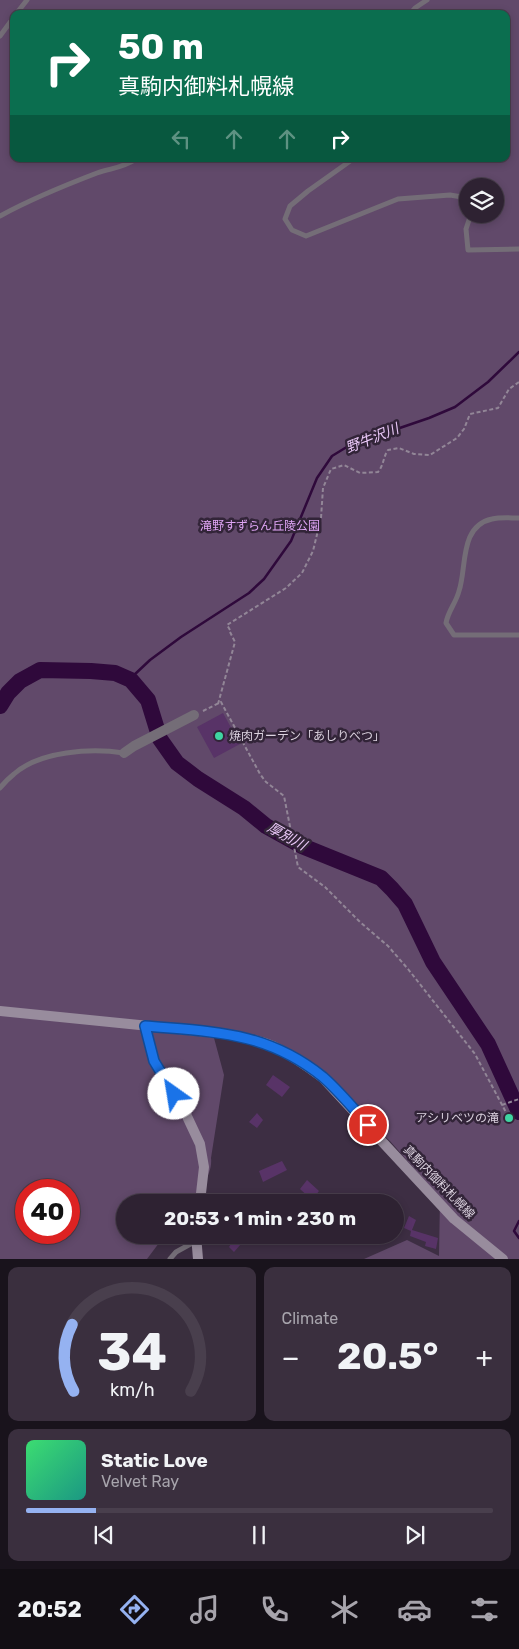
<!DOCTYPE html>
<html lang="en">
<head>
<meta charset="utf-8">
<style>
	:root { --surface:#2e2232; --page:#3a2f3e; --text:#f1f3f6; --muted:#a7a4ac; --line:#493f4d; --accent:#95b2f1 }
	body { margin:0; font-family:Rubik,"Noto Sans JP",sans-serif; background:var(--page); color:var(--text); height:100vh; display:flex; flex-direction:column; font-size:19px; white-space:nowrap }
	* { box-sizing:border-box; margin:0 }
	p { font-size:16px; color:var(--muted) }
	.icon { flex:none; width:28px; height:28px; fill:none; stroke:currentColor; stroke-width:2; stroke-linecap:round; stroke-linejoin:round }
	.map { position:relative; height:1259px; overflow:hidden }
	.details { display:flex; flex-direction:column; gap:8px; padding:8px; background:#19131c; flex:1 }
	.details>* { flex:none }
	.hud { position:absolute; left:10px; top:10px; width:500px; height:152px; border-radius:10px; box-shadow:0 2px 8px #0003,0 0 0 1px var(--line); background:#0b6e4f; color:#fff; overflow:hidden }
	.buttons { position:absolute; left:459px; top:178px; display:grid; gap:10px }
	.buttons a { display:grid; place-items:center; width:45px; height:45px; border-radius:50%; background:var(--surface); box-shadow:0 2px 8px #0003,0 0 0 1px var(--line); font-size:25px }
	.speed { position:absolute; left:15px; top:1179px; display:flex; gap:10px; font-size:25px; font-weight:700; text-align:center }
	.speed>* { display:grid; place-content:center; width:65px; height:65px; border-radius:50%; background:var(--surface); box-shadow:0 2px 8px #0003,0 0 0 1px var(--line); line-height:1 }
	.speed .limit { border:8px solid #d22; background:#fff; color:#111 }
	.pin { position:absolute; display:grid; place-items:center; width:42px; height:42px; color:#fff; margin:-21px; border:2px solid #fff; border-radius:50%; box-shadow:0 1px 5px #0007 }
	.me { position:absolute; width:55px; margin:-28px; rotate:328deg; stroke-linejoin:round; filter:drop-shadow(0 0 4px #0008) }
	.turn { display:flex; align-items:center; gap:18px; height:105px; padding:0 25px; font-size:22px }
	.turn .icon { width:65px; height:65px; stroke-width:2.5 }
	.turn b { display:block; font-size:35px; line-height:42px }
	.lanes { display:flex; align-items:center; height:48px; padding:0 25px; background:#0003; justify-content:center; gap:25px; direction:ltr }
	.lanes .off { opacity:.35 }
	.big { font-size:38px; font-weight:700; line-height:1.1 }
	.details .widget { flex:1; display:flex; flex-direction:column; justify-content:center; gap:8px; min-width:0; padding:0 18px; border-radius:10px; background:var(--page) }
	.details .dial { align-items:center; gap:0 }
	.dial svg { height:130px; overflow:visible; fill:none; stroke:var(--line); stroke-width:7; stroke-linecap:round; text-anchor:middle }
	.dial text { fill:var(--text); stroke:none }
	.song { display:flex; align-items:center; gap:15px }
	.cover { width:60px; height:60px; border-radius:8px; background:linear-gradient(135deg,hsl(140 70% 55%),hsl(170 70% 35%)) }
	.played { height:5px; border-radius:2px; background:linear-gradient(90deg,var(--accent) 15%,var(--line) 15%) }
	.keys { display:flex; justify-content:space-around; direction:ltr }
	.heat { display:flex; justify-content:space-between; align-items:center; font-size:28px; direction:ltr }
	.details .tiles { flex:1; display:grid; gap:8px; grid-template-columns:1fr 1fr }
	.widget:last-child { grid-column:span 2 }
	.trip { position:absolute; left:116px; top:1194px; width:288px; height:50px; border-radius:25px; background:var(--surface); box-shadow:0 2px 8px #0003,0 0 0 1px var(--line); font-weight:700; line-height:50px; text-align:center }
	.tabs { display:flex; height:80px; justify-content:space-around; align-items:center; background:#120e14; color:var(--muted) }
	.tabs .icon { width:35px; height:35px }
	.tabs .active { color:var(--accent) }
	.tabs b { font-size:22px; color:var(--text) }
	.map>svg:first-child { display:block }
	.green { fill:#61496a; fill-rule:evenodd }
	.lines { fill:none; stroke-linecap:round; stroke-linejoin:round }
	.stream { stroke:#2f093b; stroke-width:2.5 }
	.river { stroke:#2f093b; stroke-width:16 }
	.building { fill:#583367 }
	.path { stroke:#928697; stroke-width:2; stroke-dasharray:4 2.5; stroke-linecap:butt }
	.lane { stroke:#746d77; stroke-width:5 }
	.street { stroke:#746d77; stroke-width:10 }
	.secondary { stroke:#988c9d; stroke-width:10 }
	.route-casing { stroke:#114b97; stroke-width:12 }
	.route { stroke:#1a73e8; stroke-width:9 }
	.poi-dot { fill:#3fd4a2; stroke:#322438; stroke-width:2 }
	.labels { text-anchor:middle; stroke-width:5; stroke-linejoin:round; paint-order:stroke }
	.park-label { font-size:12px; fill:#dfa5f5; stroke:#322438 }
	.poi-label { font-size:12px; fill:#dbd2df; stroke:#322438; text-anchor:start }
	.street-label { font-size:12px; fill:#dbd2df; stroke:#322438 }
	.water-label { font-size:14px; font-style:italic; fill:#ebc9f9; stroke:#322438 }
</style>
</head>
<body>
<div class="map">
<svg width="519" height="1259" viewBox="0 0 519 1259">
	<rect width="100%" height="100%" fill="#3d2e43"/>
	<path class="green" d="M0 0H519V1259H364L407 1240 439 1256 440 1198 390 1141 303 1061 253 1034 214 1038 224 1075 211 1158C213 1174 199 1191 190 1202H125V1235H165L147 1259H0ZM14 14H506V159H14ZM468 186H495V214H468ZM26 1190H69V1232H26Z"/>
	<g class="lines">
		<path class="stream" d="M131 680 133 676 150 660 181 637 249 593 264 579 291 541 317 478 332 456 350 445 429 418 455 407 488 382 519 352
			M519 1221 514 1231 519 1238"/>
		<path class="river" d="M0 706 8 693 20 681 40 670 91 671 115 673 131 680 148 700 160 739 177 763 198 779 244 808 266 826 302 846 381 878 392 889 405 904 433 962 488 1044 519 1112"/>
	</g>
	<path class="building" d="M223 713 240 744 214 758 197 727Z
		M273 1075 290 1087 282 1097 266 1085Z
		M257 1113 263 1120 257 1128 249 1122Z
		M282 1161 287 1170 263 1182 259 1171Z
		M307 1180 319 1191 312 1200 300 1189Z
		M409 1216 416 1220 412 1230 438 1238 436 1249 425 1246 426 1242 410 1236 411 1231 404 1228Z
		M234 1239 241 1244 234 1252 229 1247Z"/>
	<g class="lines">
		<path class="path" d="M230 630 227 625 286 588 302 573 313 551 321 518 323 488 331 469 344 465 360 473 378 472C384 465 383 457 388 450L399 448 414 454 430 455 457 438 464 429 470 414 498 408 509 389 519 382
			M218 704 235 642 229 630
			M203 711 221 702 260 774 266 782 284 796 298 867 325 887 360 922 388 946 408 969 475 1054 509 1118
			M502 1105 519 1099"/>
		<path class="lane" d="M16 14 27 0
			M410 14 415 8 427 0
			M0 36 14 17
			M353 159 308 191 290 206 285 219 292 230 306 236 398 199 450 195 468 198
			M471 214 466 229 468 250 519 249
			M0 216C31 199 63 186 97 173 111 168 123 168 136 159
			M519 518C510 518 500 517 492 519 459 526 467 568 459 591 456 603 448 611 446 623L454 635H519
			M0 788C4 783 9 778 14 774 40 751 91 748 124 753
			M170 1259 176 1252 196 1241"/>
		<path class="street" d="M124 753 134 746 194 715"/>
		<path class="secondary" d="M0 1011 219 1033C237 1036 257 1039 273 1046 291 1055 307 1066 323 1078L454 1219 503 1259
			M145 1026 154 1061 184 1110 200 1144 204 1167 200 1202
			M196 1235 198 1259"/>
	</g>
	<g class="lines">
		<g class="route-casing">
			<path id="route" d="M174 1094 154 1061 145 1026C213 1032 266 1031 323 1077 339 1091 354 1109 368 1125"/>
		</g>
		<use href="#route" class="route"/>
	</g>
	<g class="poi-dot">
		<circle cx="219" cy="736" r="5"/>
		<circle cx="509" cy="1118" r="5"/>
	</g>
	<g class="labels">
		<g class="park-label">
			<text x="260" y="530">滝野すずらん丘陵公園</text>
		</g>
		<g class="poi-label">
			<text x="229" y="740">焼肉ガーデン「あしりべつ」</text>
			<text x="499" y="1122" text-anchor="end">アシリベツの滝</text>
		</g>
		<g class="street-label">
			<text transform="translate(439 1182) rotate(46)" y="4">真駒内御料札幌線</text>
		</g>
		<g class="water-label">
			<text transform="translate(372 438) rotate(-22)" y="5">野牛沢川</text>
			<text transform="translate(287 836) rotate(29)" y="5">厚別川</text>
		</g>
	</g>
</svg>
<div class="buttons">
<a><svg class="icon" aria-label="layers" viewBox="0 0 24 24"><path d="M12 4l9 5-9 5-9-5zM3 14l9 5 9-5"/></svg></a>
</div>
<div class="speed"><div class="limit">40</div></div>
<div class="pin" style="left:368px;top:1125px;background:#d93025"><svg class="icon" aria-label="arrive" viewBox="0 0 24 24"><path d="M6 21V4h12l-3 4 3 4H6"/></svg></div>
<svg class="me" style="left:174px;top:1094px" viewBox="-20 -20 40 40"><circle r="19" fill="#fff"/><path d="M0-13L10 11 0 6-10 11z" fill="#1a73e8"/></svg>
<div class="trip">20:53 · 1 min · 230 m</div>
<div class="hud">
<div class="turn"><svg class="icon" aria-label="right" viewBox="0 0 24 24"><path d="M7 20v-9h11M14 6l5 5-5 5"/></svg><div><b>50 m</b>真駒内御料札幌線</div></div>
<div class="lanes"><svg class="icon off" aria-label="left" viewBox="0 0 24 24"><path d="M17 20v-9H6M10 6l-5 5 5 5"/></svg><svg class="icon off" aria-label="ahead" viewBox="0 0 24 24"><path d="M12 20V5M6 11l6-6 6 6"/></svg><svg class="icon off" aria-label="ahead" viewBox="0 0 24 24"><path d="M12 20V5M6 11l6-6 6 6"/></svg><svg class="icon" aria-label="right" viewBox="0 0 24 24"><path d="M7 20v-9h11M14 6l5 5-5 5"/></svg></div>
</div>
</div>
<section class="details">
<div class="tiles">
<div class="widget dial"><svg viewBox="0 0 100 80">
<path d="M14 69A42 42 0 1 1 86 69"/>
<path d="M14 69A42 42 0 0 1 13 28" stroke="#95b2f1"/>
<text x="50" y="56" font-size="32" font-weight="700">34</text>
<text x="50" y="72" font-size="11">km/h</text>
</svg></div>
<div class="widget"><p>Climate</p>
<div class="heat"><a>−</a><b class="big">20.5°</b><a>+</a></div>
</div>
<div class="widget">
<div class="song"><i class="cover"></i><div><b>Static Love</b><p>Velvet Ray</p></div></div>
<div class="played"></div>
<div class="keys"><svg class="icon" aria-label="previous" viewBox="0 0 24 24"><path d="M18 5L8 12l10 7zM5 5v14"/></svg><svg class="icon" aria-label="pause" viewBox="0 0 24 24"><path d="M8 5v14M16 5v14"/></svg><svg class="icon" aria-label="next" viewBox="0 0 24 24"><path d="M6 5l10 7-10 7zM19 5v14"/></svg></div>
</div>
</div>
</section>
<nav class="tabs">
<b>20:52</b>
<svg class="icon active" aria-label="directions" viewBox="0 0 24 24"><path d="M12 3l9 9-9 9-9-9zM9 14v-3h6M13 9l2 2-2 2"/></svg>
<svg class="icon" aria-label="music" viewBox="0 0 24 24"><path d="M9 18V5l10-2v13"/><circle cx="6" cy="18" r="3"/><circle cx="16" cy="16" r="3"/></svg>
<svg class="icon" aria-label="phone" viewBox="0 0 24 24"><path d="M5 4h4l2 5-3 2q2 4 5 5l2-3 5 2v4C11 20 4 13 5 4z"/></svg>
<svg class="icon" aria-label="climate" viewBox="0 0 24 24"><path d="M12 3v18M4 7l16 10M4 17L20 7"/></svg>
<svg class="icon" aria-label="car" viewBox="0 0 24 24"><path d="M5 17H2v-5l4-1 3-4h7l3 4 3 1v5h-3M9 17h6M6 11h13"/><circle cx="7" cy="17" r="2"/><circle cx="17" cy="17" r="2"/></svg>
<svg class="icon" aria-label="filters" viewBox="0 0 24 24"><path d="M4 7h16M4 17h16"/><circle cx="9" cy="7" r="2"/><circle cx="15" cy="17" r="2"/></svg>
</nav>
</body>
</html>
